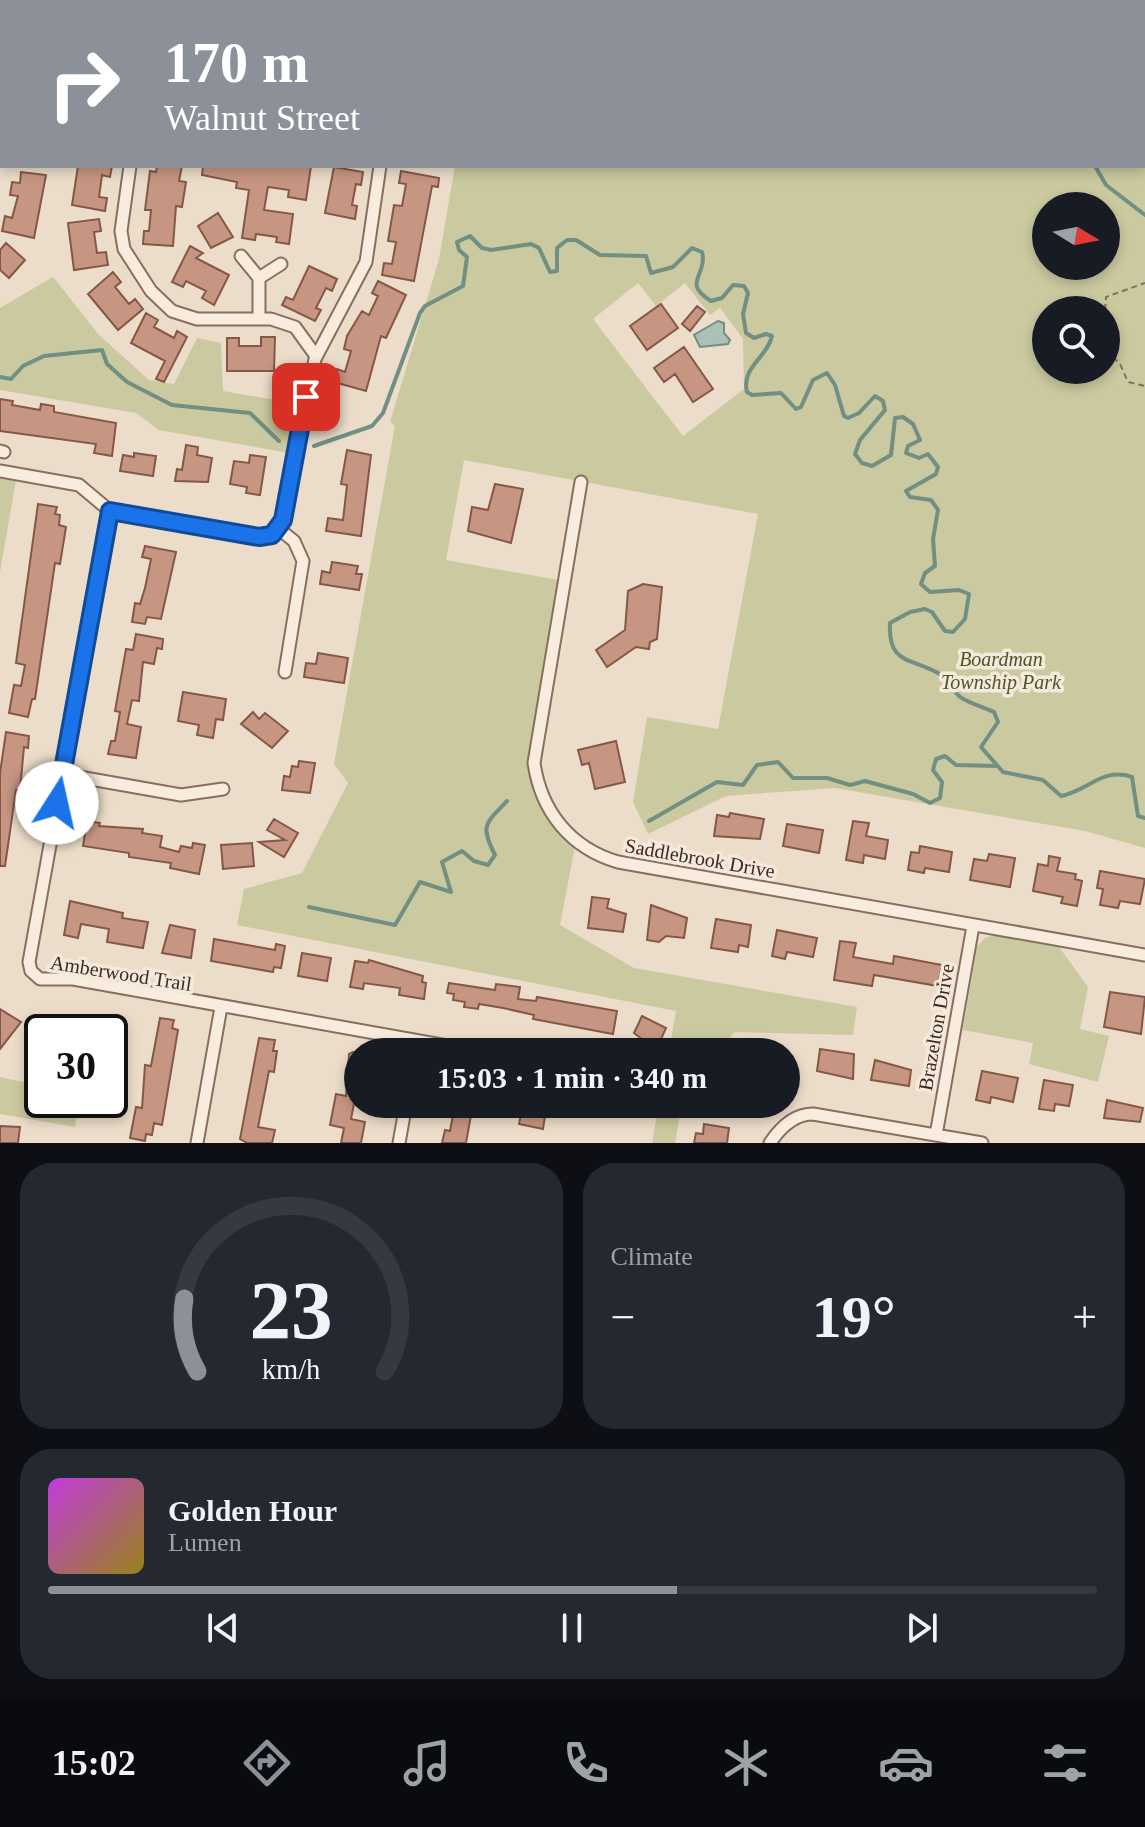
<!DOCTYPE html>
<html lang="en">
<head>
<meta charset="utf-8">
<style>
	:root { --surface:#171b24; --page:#242831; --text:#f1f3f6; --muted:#9ea1a6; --line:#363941; --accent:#8c9099 }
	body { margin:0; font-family:"Times New Roman",serif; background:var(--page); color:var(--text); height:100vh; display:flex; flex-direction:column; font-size:30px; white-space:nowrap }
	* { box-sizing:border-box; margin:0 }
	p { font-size:26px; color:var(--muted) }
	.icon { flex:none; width:44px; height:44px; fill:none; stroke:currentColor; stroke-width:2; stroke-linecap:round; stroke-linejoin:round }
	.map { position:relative; height:1143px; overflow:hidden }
	.drawer { display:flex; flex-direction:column; gap:20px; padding:20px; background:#0d0f14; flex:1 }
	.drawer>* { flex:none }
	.hud { position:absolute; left:0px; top:0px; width:1146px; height:168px; box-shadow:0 4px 12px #0003; background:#8c9099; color:#fff; overflow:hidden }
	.needle { width:52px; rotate:100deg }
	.controls { position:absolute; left:1032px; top:192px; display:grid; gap:16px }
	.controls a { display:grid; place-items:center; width:88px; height:88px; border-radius:50%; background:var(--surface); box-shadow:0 4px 12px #0003; font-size:40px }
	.speed { position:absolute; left:24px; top:1014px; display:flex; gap:16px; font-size:40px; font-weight:700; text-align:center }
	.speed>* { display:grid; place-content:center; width:104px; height:104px; border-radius:50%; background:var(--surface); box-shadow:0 4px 12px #0003; line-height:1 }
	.speed .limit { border:4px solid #111; border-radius:12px; background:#fff; color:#111 }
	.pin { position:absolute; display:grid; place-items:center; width:68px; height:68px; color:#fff; margin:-34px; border-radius:16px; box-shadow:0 4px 12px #0006 }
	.me { position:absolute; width:88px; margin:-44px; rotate:10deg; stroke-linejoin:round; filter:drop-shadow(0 0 6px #0008) }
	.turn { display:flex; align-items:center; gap:28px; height:168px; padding:0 32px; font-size:36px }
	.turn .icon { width:104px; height:104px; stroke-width:2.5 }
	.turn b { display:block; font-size:56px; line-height:68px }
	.big { font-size:60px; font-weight:700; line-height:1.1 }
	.drawer .card { flex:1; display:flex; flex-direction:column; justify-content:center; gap:12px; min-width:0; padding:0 28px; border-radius:32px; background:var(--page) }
	.drawer .dial { align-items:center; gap:0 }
	.dial svg { height:208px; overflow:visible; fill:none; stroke:var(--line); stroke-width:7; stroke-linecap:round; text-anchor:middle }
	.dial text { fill:var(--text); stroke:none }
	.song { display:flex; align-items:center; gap:24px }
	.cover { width:96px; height:96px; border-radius:12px; background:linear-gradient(135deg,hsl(290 70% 55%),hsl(50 70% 35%)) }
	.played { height:8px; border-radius:4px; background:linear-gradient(90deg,var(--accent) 60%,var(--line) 60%) }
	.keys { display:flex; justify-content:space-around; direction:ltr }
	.heat { display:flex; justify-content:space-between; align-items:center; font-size:44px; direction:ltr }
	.drawer .tiles { flex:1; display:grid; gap:20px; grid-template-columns:1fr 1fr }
	.card:last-child { grid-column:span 2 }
	.trip { position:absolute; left:344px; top:1038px; width:456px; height:80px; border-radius:40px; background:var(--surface); box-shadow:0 4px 12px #0003; font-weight:700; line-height:80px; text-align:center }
	.tabs { display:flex; height:128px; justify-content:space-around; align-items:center; background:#090b0e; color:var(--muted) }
	.tabs .icon { width:56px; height:56px }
	.tabs .on { color:var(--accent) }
	.tabs b { font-size:36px; color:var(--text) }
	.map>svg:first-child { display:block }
	.green { fill:#cac99f; fill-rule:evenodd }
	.water { fill:#abc1b7; stroke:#718f83; stroke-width:2 }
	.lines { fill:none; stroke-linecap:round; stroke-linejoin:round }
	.stream { stroke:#718f83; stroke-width:4 }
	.building { fill:#c79683; stroke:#855747; stroke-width:2 }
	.minor-casing { stroke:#876f60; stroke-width:15 }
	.path { stroke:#876f60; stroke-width:2; stroke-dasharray:6 4; stroke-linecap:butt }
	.minor { stroke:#f7ecdd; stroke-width:11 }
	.route-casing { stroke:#114b97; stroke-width:20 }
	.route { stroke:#1a73e8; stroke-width:14 }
	.labels { text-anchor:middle; stroke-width:7; stroke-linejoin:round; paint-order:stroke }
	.park-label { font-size:20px; font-style:italic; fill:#4f542a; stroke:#f4e9da }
	.street-label { font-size:20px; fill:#392a22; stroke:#f4e9da }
</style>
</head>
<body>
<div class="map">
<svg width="1145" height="1143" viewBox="0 0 1145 1143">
	<rect width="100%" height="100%" fill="#ecddca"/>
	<path class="green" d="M77 0H1145V848L1085 831 835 788 726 796 648 834 633 802 647 717 718 729 758 514 464 460 446 560 564 581 536 738 539 789 576 841 560 925 634 968 857 1007 853 1035 734 1032 719 1052H669L676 1011 237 925 244 889 302 873 348 783 334 764 395 426 390 422 439 259 455 166H1144V2ZM1046 206H1106V266H1046ZM638 283 656 306 685 283 710 315 720 308 743 339 744 389 683 436 593 319ZM1046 310H1106V370H1046Z
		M53 277 99 335 149 380 174 384 197 338 221 343 223 391 304 405 295 454 159 430 136 413 0 390V308Z
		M0 471 17 474 0 572Z
		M996 935 1059 947 1088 987 1080 1029 1109 1036 1098 1082 1029 1064 1033 1043 963 1030 977 947 985 938Z
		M0 1077 42 1086V1100H80L75 1127 0 1114Z
		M659 1104H682L675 1143H652Z"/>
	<path class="water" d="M718 321 724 323V333L730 340 728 344 700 347 694 335Z"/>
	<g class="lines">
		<path class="stream" d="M1144 12 1145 11
			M1144 30V34
			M1095 166 1106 185 1145 215
			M0 377 11 379 23 366 44 356 102 350 107 364 127 382 172 405 250 413 279 441
			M314 446 372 426 383 413 420 313 425 306 463 286 467 257 459 250 457 242 470 236 482 248 491 250 531 244 539 248 550 272 557 271V248L567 240H576L600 255 646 256 651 273 673 267 692 248 702 252C708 275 681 283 711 301L722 298 733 285 744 286 748 293 743 314 746 333 754 338 766 334 772 336C767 358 741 367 747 392L752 395 781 393 796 409 801 407 813 380 827 373 835 385 844 416 848 418 859 413 875 396 883 401 885 410 860 440 855 454 862 463 872 466 891 455 895 418 903 417 913 424 920 440 908 446 906 453 919 458 928 454 938 467 936 474 906 491 910 497 931 500 938 510 933 539 935 566 925 573 921 584 930 592 959 590 969 594 965 619 953 632 945 631 932 612 925 609 910 612 890 623C888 665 910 657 938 673 947 678 952 689 959 696 967 703 984 707 994 712L998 722 981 747 1003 772 1043 780 1061 796C1088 791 1102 767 1132 777L1138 816 1145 818
			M649 821 717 782 743 785 757 765 778 762 793 778H827L850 785 865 781 913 794 930 803 940 798 942 782 933 770 936 759 945 756 956 765 997 766
			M309 907 395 925 420 882 451 892 442 862 462 851 474 861 488 865 495 855C480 825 485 824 507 801"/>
	</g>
	<path class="building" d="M78 166H112L110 177 102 175 99 197 107 198 105 211 72 205Z
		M157 166H182L179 181 186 182 182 207 176 206 173 246 143 244 144 231H149L151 210H145L150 171 156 172Z
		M203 166H311L306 200 288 197 289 190 268 187 264 210 293 214 289 244 276 242 277 237 256 234 255 240 242 238 249 190 236 188 237 182 202 175Z
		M334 167 363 172 361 185 356 184 352 205 357 206 355 219 325 213Z
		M401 171 439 178 438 187 432 186 414 281 382 275 384 263 392 264 396 242 388 241 394 205 402 206 406 184 399 183Z
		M21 172 46 175 34 238 2 231 5 216 12 218 18 196 10 195 12 182 20 183Z
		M218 213 233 237 211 248 198 226Z
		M99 219 101 231 94 232 97 253 106 252 108 265 74 270 68 223Z
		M6 243 25 260 9 278 0 270V250Z
		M190 246 203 253 196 258 229 275 214 305 202 298 206 291 186 281 183 287 172 282Z
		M309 266 337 279 332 291 326 288 316 308 321 310 315 321 282 305 286 297 293 300Z
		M113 272 121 282 115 287 129 304 135 299 143 309 118 330 88 294Z
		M378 281 406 295 386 338 381 336 366 391 334 382 337 369 345 372 351 351 344 349 347 336 362 311 369 315 378 296 372 293Z
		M661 304 678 328 647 350 630 326Z
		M697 306 705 312 690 331 682 324Z
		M146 313 158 320 154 327 174 338 177 331 187 337 164 382 156 379 165 361 131 343Z
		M261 337H275L274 371H227V338H239V346H261Z
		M684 347 713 389 693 402 675 374 664 382 654 368Z
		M0 399 13 401 12 405 40 410 41 404 54 406V412L116 423 112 456 94 453 96 444 0 431Z
		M186 445 198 447 197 455 212 458 208 482 175 481 177 469 182 470Z
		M347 450 371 455 361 536 326 531 328 518 343 520 347 485 341 484Z
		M134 453 156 456 153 476 120 471 123 455 134 457Z
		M250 455 266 457 260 495 246 493 247 487 230 484 234 461 249 463Z
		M495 484 523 489 511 543 468 531 472 507 488 510Z
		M38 504 57 507 55 514 60 515 59 525 66 527 60 564 55 563 35 699H32L28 717 9 713 14 685 21 686 25 665 16 663Z
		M145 546 176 552 161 619 147 617 145 624 132 622 135 603 140 604 145 588 151 559 142 557Z
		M332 562 358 566 356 574H362L359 590 320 584 322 571 330 573Z
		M643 584 662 587 657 639 650 642 649 649 636 647 607 667 596 650 625 630 628 591Z
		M136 634 163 639 162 649 157 648 154 664 143 662 139 701 132 700 127 724 141 727 136 758 108 754 111 741H115L120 712 115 711 126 649 133 650Z
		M318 653 348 658 344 683 304 677 306 663 316 664Z
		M183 692 226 699 223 720 216 719 213 738 197 735 199 725 178 721Z
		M253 712 259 719 265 713 288 731 272 748 241 724Z
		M6 732 29 736 28 748 24 747 20 790H16L5 866H0V773Z
		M616 741 625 782 595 789 589 763 582 765 578 750Z
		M299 761 315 763 310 793 282 790 284 776 290 777 292 766 298 767Z
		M730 813 764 819 760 839 714 836 717 815 729 817Z
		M274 819 298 833 284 857 259 842 285 840 267 830Z
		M87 821 100 823 99 826 143 829 142 833 162 836 160 847 179 852 181 846 192 848 193 843 205 845 199 874 170 868 171 863 129 857V853L83 846Z
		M853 821 869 823 866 836 888 840 885 859 864 855 863 863 846 860Z
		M787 824 823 830 819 853 783 846Z
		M252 843 254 866 223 869 221 845Z
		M920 846 952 852 949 872 925 868 924 873 908 870 911 852 919 853Z
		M989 854 1015 858 1010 887 970 880 974 859 987 861Z
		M1049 856 1060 858 1057 871 1076 874 1075 879 1082 881 1077 906 1061 903 1063 897 1033 891 1038 864 1048 866Z
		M1100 871 1145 879 1140 904 1120 901 1118 908 1100 905 1103 889 1097 888Z
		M592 897 609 899 607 908 626 914 623 932 588 928Z
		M70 901 123 913 122 918 148 922 143 948 107 942 109 929 81 924 78 938 64 935Z
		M651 905 687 918 684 938 666 936 659 942 647 940Z
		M716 919 751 925 748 947 739 945 738 952 711 948Z
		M170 925 195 930 191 958 162 953Z
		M777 930 817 938 813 957 787 952 785 959 772 956Z
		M214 939 275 950 276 944 285 946 281 968 274 967 273 972 211 961Z
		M840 941 856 943 853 957 893 964 894 956 942 965 938 986 874 975 872 986 834 980Z
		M302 953 331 958 327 981 298 976Z
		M369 960 423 976 422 982 426 983 424 999 399 995 400 988 364 983 363 989 350 987 355 961 368 963Z
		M449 983 495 990 496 984 520 987 518 999 536 1001 537 997 617 1011 613 1034 533 1019 534 1015 503 1008 479 1004 478 1009 464 1007 465 1002 453 1000 454 994 447 993Z
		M1110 992 1145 997 1141 1034 1104 1027Z
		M0 1009 21 1022 0 1049Z
		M36 1015H42V1049L31 1048Z
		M642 1016 666 1028 656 1050 634 1033Z
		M160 1018 174 1020 172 1028 178 1030 162 1125 154 1123 152 1135 146 1134 145 1141 130 1138 136 1107 142 1108 145 1065 151 1066Z
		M259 1038 275 1040 273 1051H277L274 1072 269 1071 258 1127 275 1130 272 1143H247L240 1139Z
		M820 1049 854 1054 853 1079 817 1071Z
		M353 1052H358V1083L351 1119 365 1122 361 1143H341L344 1128 330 1125 336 1094 346 1096 349 1054Z
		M875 1060 911 1070 909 1086 871 1080Z
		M982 1071 1018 1078 1013 1102 991 1097 990 1103 976 1100Z
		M1044 1080 1073 1085 1069 1106 1055 1104 1054 1111 1039 1109Z
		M1107 1100 1143 1108 1140 1122 1104 1118Z
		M455 1104H473L466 1143H442L445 1130 450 1131Z
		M523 1104H535L534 1108 546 1110 543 1129 519 1124Z
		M704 1124 729 1128 727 1143H694L696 1133 703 1134Z
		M0 1126 20 1127 18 1143H0Z"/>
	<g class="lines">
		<g class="minor-casing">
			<path id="minor" d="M0 38H2
				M0 135 2 124
				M130 166 121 231 124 249 151 291 172 311 197 319H271L295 327 316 356
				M241 256 259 278
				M259 319V278L281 264
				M0 451 4 452
				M0 471 79 485 110 511 259 537 272 535 283 520 315 359 366 262 380 166
				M581 482 534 763C541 811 570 848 618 862L1145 955
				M110 511 29 962 31 971 40 979H73L481 1052
				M279 529 294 541 303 561 285 672
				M62 774 181 795 223 789
				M936 1135 973 926
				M197 1143 221 1007
				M399 1143 406 1104
				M770 1143C780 1128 794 1114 813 1114L982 1143"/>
		</g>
		<path class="path" d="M1105 310 1106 297 1145 283
			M1106 350 1120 364 1128 382 1145 386"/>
		<use href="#minor" class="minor"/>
	</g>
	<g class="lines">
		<g class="route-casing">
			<path id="route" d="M57 803 110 511 259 537 272 535 283 520 306 397"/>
		</g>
		<use href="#route" class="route"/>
	</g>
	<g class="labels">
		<g class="park-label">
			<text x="1001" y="666">Boardman<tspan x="1001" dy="23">Township Park</tspan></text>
		</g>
		<g class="street-label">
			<text transform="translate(700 858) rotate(10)" y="7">Saddlebrook Drive</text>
			<text transform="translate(121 973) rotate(9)" y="7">Amberwood Trail</text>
			<text transform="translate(936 1027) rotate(-80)" y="7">Brazelton Drive</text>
		</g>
	</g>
</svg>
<div class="controls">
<a><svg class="needle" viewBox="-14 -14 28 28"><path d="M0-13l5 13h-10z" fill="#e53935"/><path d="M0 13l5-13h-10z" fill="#9ea1a6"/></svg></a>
<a><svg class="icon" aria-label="search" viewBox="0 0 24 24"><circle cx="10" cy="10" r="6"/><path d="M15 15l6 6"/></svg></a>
</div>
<div class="speed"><div class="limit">30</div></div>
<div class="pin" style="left:306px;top:397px;background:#d93025"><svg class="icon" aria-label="arrive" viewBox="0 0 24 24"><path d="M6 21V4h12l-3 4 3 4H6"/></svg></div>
<svg class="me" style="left:57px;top:803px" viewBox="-20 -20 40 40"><circle r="19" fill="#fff"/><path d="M0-13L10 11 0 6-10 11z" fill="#1a73e8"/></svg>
<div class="trip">15:03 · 1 min · 340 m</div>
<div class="hud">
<div class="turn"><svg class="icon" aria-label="right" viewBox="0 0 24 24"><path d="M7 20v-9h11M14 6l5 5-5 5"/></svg><div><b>170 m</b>Walnut Street</div></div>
</div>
</div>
<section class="drawer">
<div class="tiles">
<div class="card dial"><svg viewBox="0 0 100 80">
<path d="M14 69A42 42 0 1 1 86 69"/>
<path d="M14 69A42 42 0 0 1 9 41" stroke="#8c9099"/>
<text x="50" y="56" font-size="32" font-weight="700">23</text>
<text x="50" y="72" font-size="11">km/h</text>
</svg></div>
<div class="card"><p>Climate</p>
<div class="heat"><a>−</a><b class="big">19°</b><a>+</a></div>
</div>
<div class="card">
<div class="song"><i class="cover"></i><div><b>Golden Hour</b><p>Lumen</p></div></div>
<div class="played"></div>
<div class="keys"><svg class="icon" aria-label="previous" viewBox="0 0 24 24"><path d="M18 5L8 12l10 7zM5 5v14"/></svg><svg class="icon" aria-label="pause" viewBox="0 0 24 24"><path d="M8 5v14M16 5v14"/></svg><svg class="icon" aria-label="next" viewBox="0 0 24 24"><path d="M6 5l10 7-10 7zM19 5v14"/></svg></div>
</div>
</div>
</section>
<nav class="tabs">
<b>15:02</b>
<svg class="icon on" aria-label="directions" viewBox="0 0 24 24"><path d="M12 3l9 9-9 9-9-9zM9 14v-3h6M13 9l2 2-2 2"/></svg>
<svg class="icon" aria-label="music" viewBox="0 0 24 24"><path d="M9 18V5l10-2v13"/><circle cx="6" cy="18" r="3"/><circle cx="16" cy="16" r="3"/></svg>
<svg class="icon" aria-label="phone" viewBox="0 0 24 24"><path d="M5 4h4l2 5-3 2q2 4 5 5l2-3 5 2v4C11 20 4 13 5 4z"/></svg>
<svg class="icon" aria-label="climate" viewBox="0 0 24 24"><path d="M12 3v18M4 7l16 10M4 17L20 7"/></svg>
<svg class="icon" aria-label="car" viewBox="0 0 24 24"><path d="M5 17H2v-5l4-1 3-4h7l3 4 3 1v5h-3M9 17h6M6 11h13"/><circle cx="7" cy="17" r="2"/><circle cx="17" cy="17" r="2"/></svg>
<svg class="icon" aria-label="filters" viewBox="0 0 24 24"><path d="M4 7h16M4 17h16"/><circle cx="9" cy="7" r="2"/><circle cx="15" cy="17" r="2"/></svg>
</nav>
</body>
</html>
